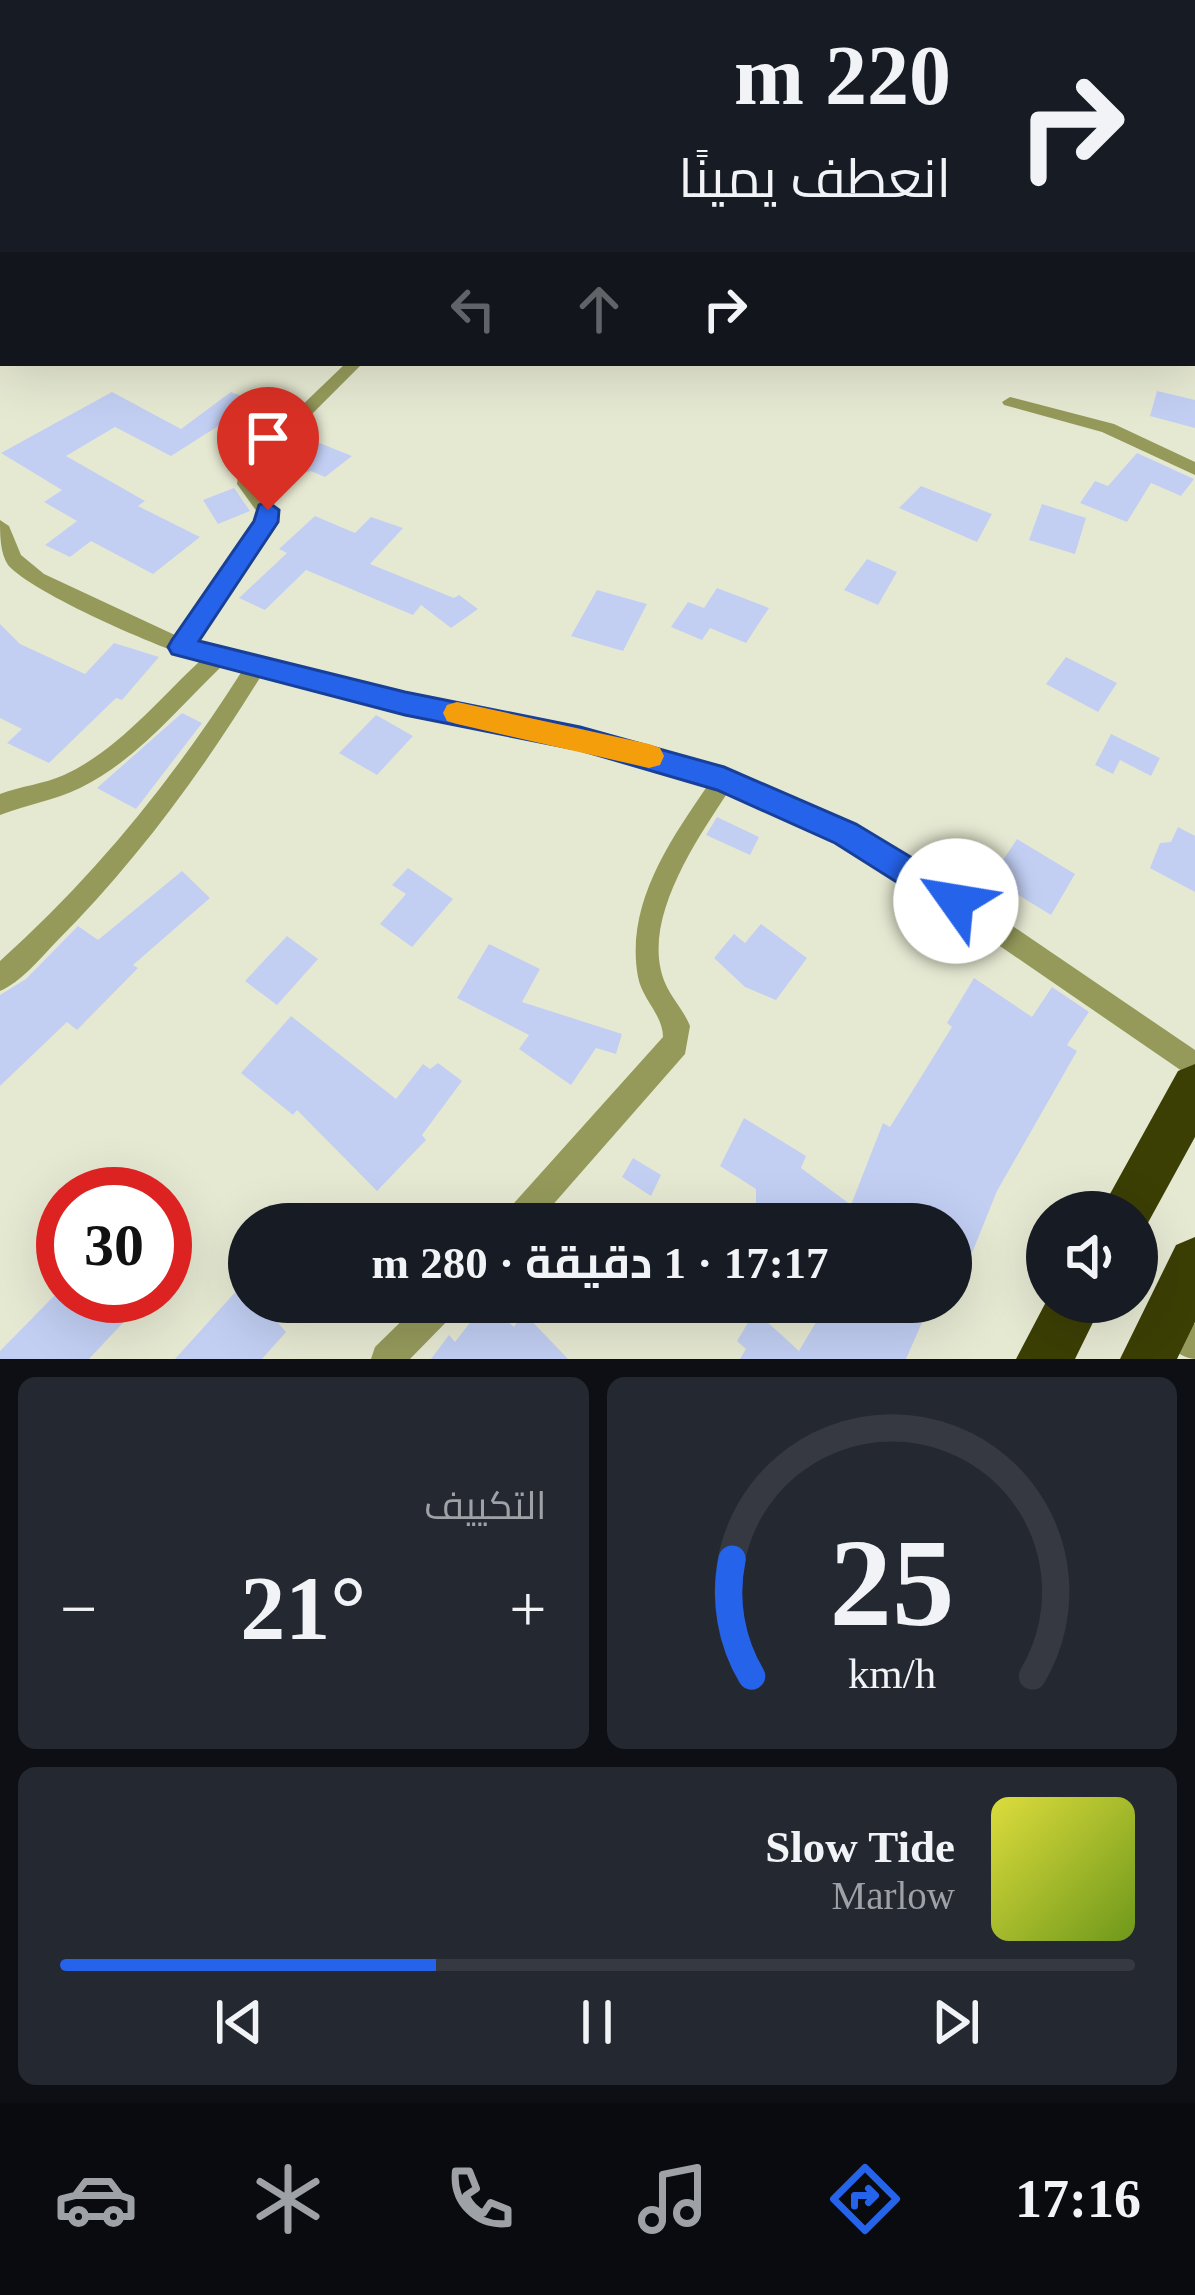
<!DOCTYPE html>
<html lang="ar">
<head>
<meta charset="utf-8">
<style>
	:root { --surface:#171b24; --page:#242831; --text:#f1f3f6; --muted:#9ea1a6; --line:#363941; --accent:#2563eb }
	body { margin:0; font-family:"Times New Roman",Cairo,serif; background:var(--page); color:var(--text); direction:rtl; height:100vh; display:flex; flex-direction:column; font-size:45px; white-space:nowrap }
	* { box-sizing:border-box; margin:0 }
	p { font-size:39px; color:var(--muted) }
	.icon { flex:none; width:66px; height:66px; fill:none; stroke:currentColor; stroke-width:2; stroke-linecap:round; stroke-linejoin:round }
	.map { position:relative; height:1359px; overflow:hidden; direction:ltr }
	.sheet { display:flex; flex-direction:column; gap:18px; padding:18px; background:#0d0f14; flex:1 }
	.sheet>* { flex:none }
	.guide { position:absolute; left:0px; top:0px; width:1197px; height:366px; box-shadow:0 12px 48px #0002; direction:rtl; background:#171b24; color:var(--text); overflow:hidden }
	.tools { position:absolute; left:1026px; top:1191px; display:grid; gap:24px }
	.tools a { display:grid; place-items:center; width:132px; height:132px; border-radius:50%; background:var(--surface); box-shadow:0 12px 48px #0002; font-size:60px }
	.speed { position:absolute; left:36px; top:1167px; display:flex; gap:24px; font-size:60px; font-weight:700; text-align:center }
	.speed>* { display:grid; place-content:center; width:156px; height:156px; border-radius:50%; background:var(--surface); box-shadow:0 12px 48px #0002; line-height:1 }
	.speed .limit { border:18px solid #d22; background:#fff; color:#111 }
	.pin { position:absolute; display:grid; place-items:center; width:102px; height:102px; color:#fff; margin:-123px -51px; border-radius:50% 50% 50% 0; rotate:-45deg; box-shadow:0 0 12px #0007 }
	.pin .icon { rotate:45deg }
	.me { position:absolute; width:132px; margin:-66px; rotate:302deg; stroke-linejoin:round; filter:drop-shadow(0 0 9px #0008) }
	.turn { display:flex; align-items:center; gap:42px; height:252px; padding:0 48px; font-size:54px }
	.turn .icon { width:156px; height:156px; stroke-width:2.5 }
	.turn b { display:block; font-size:84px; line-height:102px }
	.lanes { display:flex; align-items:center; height:114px; padding:0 48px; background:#0003; justify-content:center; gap:60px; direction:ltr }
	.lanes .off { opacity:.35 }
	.big { font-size:90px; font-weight:700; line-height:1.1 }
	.sheet .widget { flex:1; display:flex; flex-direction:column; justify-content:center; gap:18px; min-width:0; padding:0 42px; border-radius:18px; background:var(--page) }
	.sheet .dial { align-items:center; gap:0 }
	.dial svg { height:312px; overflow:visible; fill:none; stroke:var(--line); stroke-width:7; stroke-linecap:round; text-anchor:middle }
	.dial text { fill:var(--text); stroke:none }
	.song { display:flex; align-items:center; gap:36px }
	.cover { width:144px; height:144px; border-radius:18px; background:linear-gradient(135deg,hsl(60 70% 55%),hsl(80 70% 35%)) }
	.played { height:12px; border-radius:6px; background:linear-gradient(90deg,var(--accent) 35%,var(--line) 35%) }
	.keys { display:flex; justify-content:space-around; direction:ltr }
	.heat { display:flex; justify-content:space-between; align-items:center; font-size:66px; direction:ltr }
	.sheet .tiles { flex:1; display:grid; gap:18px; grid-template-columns:1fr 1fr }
	.widget:last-child { grid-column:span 2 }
	.trip { position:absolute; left:228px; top:1203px; width:744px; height:120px; border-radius:60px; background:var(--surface); box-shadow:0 12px 48px #0002; font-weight:700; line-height:120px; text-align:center; direction:rtl }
	.tab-bar { display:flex; height:192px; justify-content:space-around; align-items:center; background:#090b0e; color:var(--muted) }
	.tab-bar .icon { width:84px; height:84px }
	.tab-bar .current { color:var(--accent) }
	.tab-bar b { font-size:54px; color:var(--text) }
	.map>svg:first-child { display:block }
	.building { fill:#c2cff3 }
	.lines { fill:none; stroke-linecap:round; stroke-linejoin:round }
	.street { fill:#959a5b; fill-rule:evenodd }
	.secondary { fill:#6e7322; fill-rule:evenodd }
	.highway { fill:#3c3f04; fill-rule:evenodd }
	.route { fill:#2563eb; stroke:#184099; stroke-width:3 }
	.slow { fill:#f59e0b }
</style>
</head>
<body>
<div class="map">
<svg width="1195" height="1359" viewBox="0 0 1195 1359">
	<rect width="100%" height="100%" fill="#e6e9d2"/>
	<path class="building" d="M1157 391 1195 400V428L1150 416Z
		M112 392 181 429 231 392 256 402 171 456 115 427 66 456 145 501 138 506 200 537 153 574 91 541 70 557 45 545 77 521 44 502 62 490 1 453Z
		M317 442 352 456 325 477 311 471 268 483Z
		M1137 453 1194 479 1181 496 1151 483 1127 522 1080 503 1095 481 1108 486Z
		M921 486 992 514 977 542 899 508Z
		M234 488 250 511 218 524 203 500Z
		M1042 504 1086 518 1075 554 1029 540Z
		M315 516 355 533 371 517 403 528 370 564 454 598 459 595 478 609 451 628 421 605 413 615 306 570 265 610 239 598 287 553 279 549Z
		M867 559 897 572 878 605 844 590Z
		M717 588 769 608 746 643 710 628 702 640 671 627 688 602 704 608Z
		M597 590 647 604 623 651 571 636Z
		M0 624 20 644 85 674 114 643 159 657 122 700 116 698 49 763 7 743 22 729 0 718Z
		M1066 657 1117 683 1098 712 1046 684Z
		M182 713 202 723 136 809 97 788Z
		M376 715 413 736 377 775 339 753Z
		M1111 734 1160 758 1151 776 1120 760 1113 774 1095 765Z
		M717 817 759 837 750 855 706 835Z
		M1178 827 1195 836V892L1150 868 1160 843 1171 842Z
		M1017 839 1075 874 1051 915 991 878Z
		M408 868 453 899 412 947 380 924 406 894 392 885Z
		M182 871 210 898 133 965 138 968 77 1030 67 1022 0 1086V995L26 979 78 926 98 940Z
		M761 924 807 958 776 1000 745 987 714 958 734 934 745 943Z
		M287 936 318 959 277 1005 245 981Z
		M489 944 540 969 522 1002 622 1034 616 1054 596 1048 571 1085 519 1049 529 1035 457 998Z
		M974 978 1032 1017 1052 987 1089 1012 1067 1045 1077 1051 997 1191 972 1253 951 1239V1224H782L756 1207V1189L720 1166 744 1118 806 1156 801 1168 851 1205 883 1123 890 1127 952 1027 947 1023Z
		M291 1016 396 1099 423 1064 430 1069 438 1063 462 1081 422 1135 426 1140 377 1191 297 1110 293 1115 241 1073Z
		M633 1158 661 1175 651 1196 622 1177Z
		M249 1277V1302H260L286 1332 262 1359H175Z
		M54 1296H148L89 1359H0V1351Z
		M486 1302 514 1327 524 1313 568 1359H431L449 1335 455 1342Z
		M828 1302H931L906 1359H740L746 1349 737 1341 755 1311 799 1351Z"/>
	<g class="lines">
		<path class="street" d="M87 0H99L84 3Z
			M850 0H860L849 3Z
			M1195 4V11H1194V4Z
			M3 44V51L0 52V45Z
			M1194 102H1195V108H1194Z
			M1194 154H1195V162H1194Z
			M1194 211H1195V219H1194Z
			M3 224V232L0 233V225Z
			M1194 265H1195V273H1194Z
			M1194 349H1195V359H1194Z
			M346 363H363L281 445 256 478 255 484 278 516 195 643 336 679 661 750 794 796 964 893 1195 1050V1080L946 909 778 810 728 792C696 841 638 924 666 985 673 1000 684 1011 690 1026L685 1054 536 1224H501L505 1213 663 1037C663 1015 642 999 638 977 625 905 669 842 708 785L660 768 261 676C202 772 136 862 56 942 40 959 21 982 0 991V961C95 876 174 778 242 671L222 666C178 708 136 761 80 788 55 800 26 805 0 815V794C21 786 44 784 64 775 117 751 159 699 201 660 163 650 32 593 8 565 0 553 0 535 0 520L9 526 21 555 44 574 177 636 260 516 237 484 238 477 269 437Z
			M1010 397 1114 424 1195 462V475L1102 432 1004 405 1002 402Z
			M421 1302H460L455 1313 410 1359H371L375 1347Z
			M1167 1305 1195 1324V1359C1177 1358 1158 1337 1151 1321L1156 1310Z"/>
		<path class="secondary" d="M1194 127H1195V135H1194Z"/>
		<path class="highway" d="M1195 1064V1137L1144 1230 1137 1233V1212H1100L1178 1071Z
			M1195 1237V1322L1177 1359H1120L1176 1245Z
			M1047 1300 1103 1302 1075 1359H1016Z"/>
	</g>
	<path class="route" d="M268 502 279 510 278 522 199 641 405 692 580 727 724 767 856 824 967 891 972 901 967 912 956 916 944 912 835 843 717 790 580 750 405 715 172 654 168 647 172 640 254 521 259 505Z"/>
	<path class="slow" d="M457 702 649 744 660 748 664 756 660 765 649 768 457 724 447 721 443 713 447 705Z"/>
</svg>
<div class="tools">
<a><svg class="icon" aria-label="sound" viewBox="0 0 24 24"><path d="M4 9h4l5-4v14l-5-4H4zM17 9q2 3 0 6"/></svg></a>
</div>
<div class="speed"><div class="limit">30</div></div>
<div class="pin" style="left:268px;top:510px;background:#d93025"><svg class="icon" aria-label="arrive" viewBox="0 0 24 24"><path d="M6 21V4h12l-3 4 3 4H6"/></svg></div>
<svg class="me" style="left:956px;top:901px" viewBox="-20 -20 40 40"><circle r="19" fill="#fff"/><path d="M0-13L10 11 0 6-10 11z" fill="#2563eb"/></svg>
<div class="trip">17:17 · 1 دقيقة · 280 m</div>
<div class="guide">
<div class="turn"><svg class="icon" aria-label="right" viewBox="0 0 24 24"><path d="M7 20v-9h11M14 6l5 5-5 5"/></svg><div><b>220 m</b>انعطف يمينًا</div></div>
<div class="lanes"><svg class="icon off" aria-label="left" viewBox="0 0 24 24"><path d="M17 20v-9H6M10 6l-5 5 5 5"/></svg><svg class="icon off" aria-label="ahead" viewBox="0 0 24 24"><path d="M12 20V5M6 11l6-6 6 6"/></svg><svg class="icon" aria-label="right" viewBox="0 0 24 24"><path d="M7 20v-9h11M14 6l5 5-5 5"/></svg></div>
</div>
</div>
<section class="sheet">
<div class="tiles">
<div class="widget dial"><svg viewBox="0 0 100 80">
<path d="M14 69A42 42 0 1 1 86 69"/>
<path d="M14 69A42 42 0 0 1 9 39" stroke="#2563eb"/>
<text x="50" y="56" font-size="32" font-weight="700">25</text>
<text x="50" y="72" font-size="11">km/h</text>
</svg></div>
<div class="widget"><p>التكييف</p>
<div class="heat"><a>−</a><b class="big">21°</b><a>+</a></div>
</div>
<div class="widget">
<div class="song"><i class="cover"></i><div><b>Slow Tide</b><p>Marlow</p></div></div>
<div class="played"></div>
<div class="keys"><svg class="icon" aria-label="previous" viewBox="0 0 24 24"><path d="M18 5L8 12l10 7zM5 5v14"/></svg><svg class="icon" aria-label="pause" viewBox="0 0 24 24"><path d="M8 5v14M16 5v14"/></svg><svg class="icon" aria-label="next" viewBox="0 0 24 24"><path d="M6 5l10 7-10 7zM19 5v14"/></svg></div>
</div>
</div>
</section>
<nav class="tab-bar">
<b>17:16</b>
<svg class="icon current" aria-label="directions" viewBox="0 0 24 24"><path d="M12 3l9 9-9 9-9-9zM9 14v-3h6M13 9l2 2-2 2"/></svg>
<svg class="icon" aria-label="music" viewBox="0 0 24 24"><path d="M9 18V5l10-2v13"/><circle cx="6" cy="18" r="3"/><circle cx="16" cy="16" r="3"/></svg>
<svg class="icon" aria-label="phone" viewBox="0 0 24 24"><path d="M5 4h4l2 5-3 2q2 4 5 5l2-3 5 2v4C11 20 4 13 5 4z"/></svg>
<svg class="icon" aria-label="climate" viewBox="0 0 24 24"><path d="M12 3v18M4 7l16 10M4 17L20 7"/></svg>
<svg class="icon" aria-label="car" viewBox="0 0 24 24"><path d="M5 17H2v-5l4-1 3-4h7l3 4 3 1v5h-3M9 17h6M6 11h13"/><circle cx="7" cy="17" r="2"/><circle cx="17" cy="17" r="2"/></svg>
</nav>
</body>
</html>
